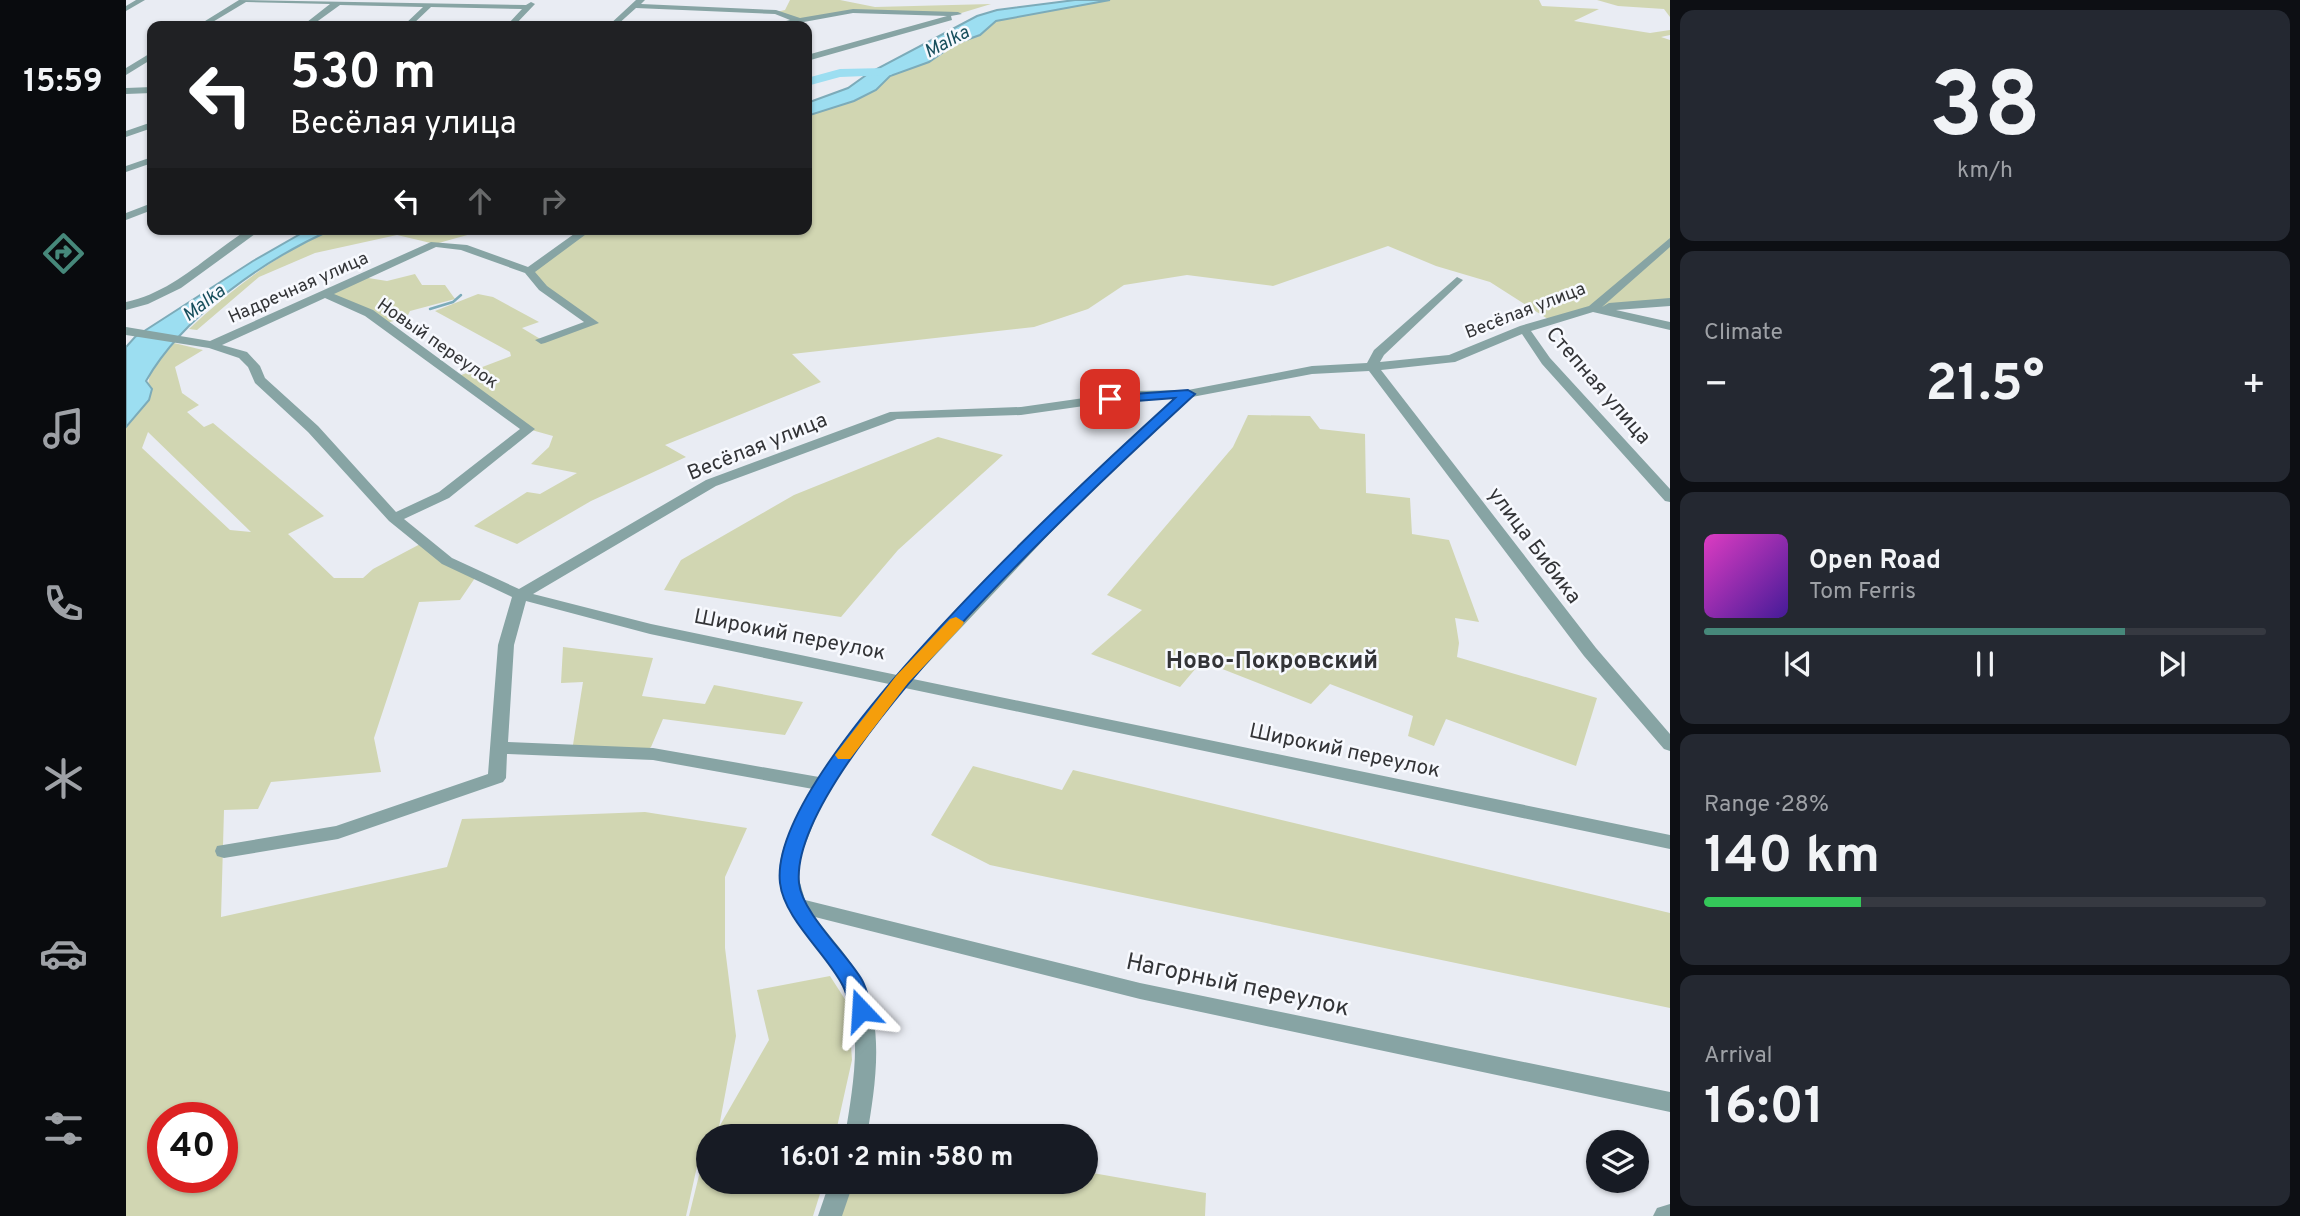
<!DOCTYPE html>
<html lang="en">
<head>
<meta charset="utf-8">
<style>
	:root { --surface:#171b24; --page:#242831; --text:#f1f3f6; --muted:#9ea1a6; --line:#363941; --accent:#46887a }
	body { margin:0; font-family:Overpass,sans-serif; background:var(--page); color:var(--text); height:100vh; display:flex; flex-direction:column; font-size:26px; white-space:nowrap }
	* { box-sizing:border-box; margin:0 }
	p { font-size:23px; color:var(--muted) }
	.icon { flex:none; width:38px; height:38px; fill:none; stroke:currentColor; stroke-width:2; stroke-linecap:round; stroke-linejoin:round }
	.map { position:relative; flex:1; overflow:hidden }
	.details { display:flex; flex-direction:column; gap:10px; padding:10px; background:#0d0f14; width:630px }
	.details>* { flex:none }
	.guide { position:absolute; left:21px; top:21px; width:665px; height:214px; border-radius:14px; box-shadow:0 2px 5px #0004; background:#202124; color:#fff; overflow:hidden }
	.tools { position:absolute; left:1460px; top:1130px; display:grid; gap:14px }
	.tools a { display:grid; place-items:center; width:63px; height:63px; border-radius:50%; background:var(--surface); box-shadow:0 2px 5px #0004; font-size:35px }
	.speed { position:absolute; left:21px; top:1102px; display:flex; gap:14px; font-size:35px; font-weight:700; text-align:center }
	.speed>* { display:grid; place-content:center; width:91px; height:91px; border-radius:50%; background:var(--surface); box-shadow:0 2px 5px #0004; line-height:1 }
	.speed .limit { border:10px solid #d22; background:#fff; color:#111 }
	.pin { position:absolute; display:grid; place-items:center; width:60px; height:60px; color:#fff; margin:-30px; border-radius:14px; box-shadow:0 4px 10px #0006 }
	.me { position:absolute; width:77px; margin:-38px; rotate:340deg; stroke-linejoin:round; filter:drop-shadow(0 0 5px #0008) }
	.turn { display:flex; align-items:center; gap:24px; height:147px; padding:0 28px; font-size:32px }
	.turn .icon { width:91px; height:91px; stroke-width:2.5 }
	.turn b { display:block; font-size:49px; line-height:60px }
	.lanes { display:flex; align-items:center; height:66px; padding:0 28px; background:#0003; justify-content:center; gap:35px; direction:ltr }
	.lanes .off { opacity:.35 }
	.big { font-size:52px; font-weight:700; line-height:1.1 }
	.details .widget { flex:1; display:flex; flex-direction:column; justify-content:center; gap:10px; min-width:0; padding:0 24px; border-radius:14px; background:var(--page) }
	.details .dial { align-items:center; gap:0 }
	.dial b { font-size:91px; line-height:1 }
	.song { display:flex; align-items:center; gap:21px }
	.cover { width:84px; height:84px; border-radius:10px; background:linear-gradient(135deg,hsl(310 70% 55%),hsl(260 70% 35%)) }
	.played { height:7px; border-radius:4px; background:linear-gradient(90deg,var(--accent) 75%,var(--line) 75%) }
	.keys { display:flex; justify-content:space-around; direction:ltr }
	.heat { display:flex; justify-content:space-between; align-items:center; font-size:38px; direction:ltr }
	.charge { height:10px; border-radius:5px; background:linear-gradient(90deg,#34c759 28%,var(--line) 0) }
	.trip { position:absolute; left:570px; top:1124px; width:402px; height:70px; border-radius:35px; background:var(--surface); box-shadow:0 2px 5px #0004; font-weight:700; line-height:70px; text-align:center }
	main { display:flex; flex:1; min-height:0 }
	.menu { display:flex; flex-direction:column; width:126px; justify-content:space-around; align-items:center; background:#090b0e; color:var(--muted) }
	.menu .icon { width:49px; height:49px }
	.menu .selected { color:var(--accent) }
	.menu b { font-size:32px; color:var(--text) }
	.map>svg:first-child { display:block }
	.green { fill:#d1d6b2; fill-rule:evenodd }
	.water { fill:#9cdef1; stroke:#7cabb9; stroke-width:2 }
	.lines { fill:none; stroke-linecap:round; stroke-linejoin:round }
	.stream { stroke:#7cabb9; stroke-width:2.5 }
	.river { fill:#9cdef1; fill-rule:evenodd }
	.minor { fill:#87a4a4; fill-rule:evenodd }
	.route { fill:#1a73e8; stroke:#114b97; stroke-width:2 }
	.slow { fill:#f59e0b }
	.labels { text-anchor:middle; stroke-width:5; stroke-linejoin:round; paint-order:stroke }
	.far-street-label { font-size:18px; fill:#333437; stroke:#f7f9fe }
	.far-water-label { font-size:19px; font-style:italic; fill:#184f5d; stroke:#f7f9fe }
	.street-label { font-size:21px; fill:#333437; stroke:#f7f9fe }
	.quarter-label { font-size:24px; font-weight:bold; fill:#333437; stroke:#f7f9fe }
	.near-street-label { font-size:24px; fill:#333437; stroke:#f7f9fe }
</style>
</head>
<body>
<main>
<nav class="menu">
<b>15:59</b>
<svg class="icon selected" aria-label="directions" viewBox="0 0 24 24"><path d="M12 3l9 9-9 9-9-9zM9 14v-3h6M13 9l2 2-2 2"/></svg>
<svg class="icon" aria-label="music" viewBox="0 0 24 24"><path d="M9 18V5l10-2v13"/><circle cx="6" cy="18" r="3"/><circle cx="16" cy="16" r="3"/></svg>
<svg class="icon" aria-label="phone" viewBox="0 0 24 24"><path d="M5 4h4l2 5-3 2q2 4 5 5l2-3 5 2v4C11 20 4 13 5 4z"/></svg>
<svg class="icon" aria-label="climate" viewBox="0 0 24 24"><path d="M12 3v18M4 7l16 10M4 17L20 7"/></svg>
<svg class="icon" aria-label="car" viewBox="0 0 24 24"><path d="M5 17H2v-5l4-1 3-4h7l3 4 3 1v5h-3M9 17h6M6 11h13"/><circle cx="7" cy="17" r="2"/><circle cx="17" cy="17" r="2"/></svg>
<svg class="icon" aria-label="filters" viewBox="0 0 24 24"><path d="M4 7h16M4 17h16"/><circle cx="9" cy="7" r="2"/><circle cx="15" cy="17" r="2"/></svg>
</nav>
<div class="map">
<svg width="1544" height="1216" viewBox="0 0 1544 1216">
	<rect width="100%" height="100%" fill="#e9ecf3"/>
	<path class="green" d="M664 0H714L749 7 865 4 832 14 727 11 671 20 650 12 659 10Z
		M984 0H1413L1416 6 1473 9 1448 21 1524 33 1544 30V35L1535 37 1544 40V302L1467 308 1425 321 1364 282 1310 266 1262 246 1147 286 1061 275 998 285 962 309 908 327 666 354 695 382 539 445 560 457 465 501 391 544 348 526 401 492 414 494 451 473 405 464 423 447 427 436 402 429 330 377 385 356 384 352 309 311 352 294 367 297 413 322 396 328 416 340 466 324 417 288 403 271 467 229H681V116L728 101 750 90 764 76 814 56 829 44 854 35 870 21Z
		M1471 0H1544V17L1538 9 1492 6Z
		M207 229H363L309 244 271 235 189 253 133 277 71 330 63 329C107 288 152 253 207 229Z
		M289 274 296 285H319L329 299 284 311 281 317 257 324 199 294 236 277 261 281Z
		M48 343 77 350 49 367 56 393 73 405 61 412 78 427 87 423 198 516 162 534 208 578H237L247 569 298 542 351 575 334 600 293 602 248 738 255 772 145 782 132 809 98 810 95 917 321 867 336 819 519 812 621 828 599 877V948L610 1036 593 1127 643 1040 631 990 704 976 722 1004 726 1060 709 1136H583V1181H698L687 1216H563L578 1155 572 1162 560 1216H0V427L23 400C19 374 29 360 48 343ZM22 432 125 532 104 530 16 448ZM37 1118H96V1178H37Z
		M1122 415 1184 416 1194 429 1239 434 1240 493 1284 498 1286 534 1323 540 1353 622 1329 618 1333 643 1331 657 1471 698 1450 766 1320 719 1308 746 1282 736 1287 716 1204 684 1185 704 1076 661 1054 687 965 654 1016 610 981 595 1107 447Z
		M812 437 877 455 772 550 715 617 538 590 555 560 668 495Z
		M437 647 527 658 516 696 579 704 588 685 677 702 659 735 537 719 525 747 517 753 446 751 457 682 435 683Z
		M847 766 936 790 947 770 1544 913V1008L864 865 805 835Z
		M961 1172 1080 1193 1079 1216H704L716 1181H961Z"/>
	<path class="water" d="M949 0H984L870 21 854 35 829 44 803 62 764 76 750 90 728 101 681 116V103L722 88 743 73 851 16 871 10Z
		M183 229H207C139 259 57 316 20 381L26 389 23 400 0 427V347L9 337 127 261Z"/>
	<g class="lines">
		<path class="stream" d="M304 309 327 302 335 295"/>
		<path class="river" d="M760 68 767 72 765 75 714 77 681 86V78L714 69Z"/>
		<path class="minor" d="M10 0H19L0 11V6Z
			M113 0 400 5 405 2 409 4 388 26H380L396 9 305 7 285 26H277L297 7 214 5 185 26H176L204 4 120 2 80 26H71Z
			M510 0H519L515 4 650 10 674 18 727 9 832 12 836 14 825 16 826 20 681 61V55L821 16 727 13 656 26H640L664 20 649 14 510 8 490 26H482Z
			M23 54H26V59L0 75V68Z
			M26 87V93L0 94V88Z
			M26 122V128L0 137V131Z
			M26 157V163L0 172V166Z
			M26 203V210L0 220V213Z
			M123 229H136L55 288 22 304 0 310V302C48 292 82 254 123 229Z
			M455 229H467L409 272 421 286 473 323 419 343 415 344 409 340 458 322 413 290 399 273 335 250 310 247 208 294 247 310 409 429 323 498 278 519 326 558 393 589 580 480 764 412 895 407 1007 391 1062 390 1186 366 1241 363 1248 350 1331 277 1337 280 1335 282 1258 355 1254 362 1323 355 1394 326 1463 306 1544 238V247L1476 307 1483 303 1544 298V306L1490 310 1544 322V330L1467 312 1405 331 1424 358 1544 489V502L1539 501 1416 364 1396 334 1329 362 1255 370 1470 648 1544 734V751L1538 749 1458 656 1243 371 1186 374 1066 397 956 499 787 679 1544 835V849L779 688 730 749 694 807 672 863V876L679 900 1014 983 1544 1092V1112L1014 999 689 917C705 939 725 958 736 982 759 1028 749 1088 741 1136H719C726 1093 736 1040 722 997 716 978 702 963 690 948 638 881 646 859 687 789L527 760 381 754 380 778 377 782 212 839 98 858 91 856 89 851 91 846 210 826 362 774 372 645 386 597 316 564 263 521 182 432 129 383 122 367 113 358 83 348 0 335V327L84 341 305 242 341 245 402 267ZM199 298 239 316 394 429 313 492 270 512 192 426 139 378 134 366 121 352 96 345ZM1049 398 946 493 771 675 525 624 407 594 590 486 771 419 895 415 1007 399ZM400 601 524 634 763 684 718 740 693 777 527 748 382 742 388 645Z
			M704 1181H728L716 1216H692Z
			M1544 1204V1216H1527L1531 1208Z"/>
	</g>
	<path class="route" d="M1062 390 1069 394 1067 396C979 477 662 767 673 883 676 913 720 953 736 980 741 989 743 1000 746 1010L743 1016 735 1019 727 1016C723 1007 722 996 717 986 701 954 658 919 654 883 641 768 961 478 1049 398L984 403 978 399 980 396Z"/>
	<path class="slow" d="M830 617 838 622 836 626 782 683 724 759H712L709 755 712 751 770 676 824 619Z"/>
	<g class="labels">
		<g class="far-street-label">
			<text transform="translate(172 287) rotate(-24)" y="6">Надречная улица</text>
			<text transform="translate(1399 310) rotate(-21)" y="6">Весёлая улица</text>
			<text transform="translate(312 343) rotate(35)" y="6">Новый переулок</text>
		</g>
		<g class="far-water-label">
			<text transform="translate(820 41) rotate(-28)" y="7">Malka</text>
			<text transform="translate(77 302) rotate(-37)" y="7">Malka</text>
		</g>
		<g class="street-label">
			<text transform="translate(1473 385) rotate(49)" y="7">Степная улица</text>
			<text transform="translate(631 446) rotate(-22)" y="7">Весёлая улица</text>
			<text transform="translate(1409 545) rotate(53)" y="7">улица Бибика</text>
			<text transform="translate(664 634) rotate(11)" y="7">Широкий переулок</text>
			<text transform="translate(1219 750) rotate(12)" y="7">Широкий переулок</text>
		</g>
		<g class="quarter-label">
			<text x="1146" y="668">Ново-Покровский</text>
		</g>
		<g class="near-street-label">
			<text transform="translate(1112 984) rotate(12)" y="8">Нагорный переулок</text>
		</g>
	</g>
</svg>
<div class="tools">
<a><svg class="icon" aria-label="layers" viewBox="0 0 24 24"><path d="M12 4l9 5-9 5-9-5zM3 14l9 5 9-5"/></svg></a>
</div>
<div class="speed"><div class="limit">40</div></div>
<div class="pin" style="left:984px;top:399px;background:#d93025"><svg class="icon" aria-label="arrive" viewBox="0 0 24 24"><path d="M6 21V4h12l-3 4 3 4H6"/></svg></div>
<svg class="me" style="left:735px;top:1010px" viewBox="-20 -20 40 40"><path d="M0-17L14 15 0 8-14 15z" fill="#1a73e8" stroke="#fff" stroke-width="4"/></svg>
<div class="trip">16:01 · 2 min · 580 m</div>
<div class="guide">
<div class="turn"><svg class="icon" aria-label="left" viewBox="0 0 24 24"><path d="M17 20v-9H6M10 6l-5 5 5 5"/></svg><div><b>530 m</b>Весёлая улица</div></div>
<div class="lanes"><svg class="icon" aria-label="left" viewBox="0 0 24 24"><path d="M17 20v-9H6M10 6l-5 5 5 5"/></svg><svg class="icon off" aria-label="ahead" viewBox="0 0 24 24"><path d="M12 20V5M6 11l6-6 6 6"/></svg><svg class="icon off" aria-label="right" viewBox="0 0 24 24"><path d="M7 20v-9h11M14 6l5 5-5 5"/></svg></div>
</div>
</div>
<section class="details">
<div class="widget dial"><b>38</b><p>km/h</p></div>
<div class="widget"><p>Climate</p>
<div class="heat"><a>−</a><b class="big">21.5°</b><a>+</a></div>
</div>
<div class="widget">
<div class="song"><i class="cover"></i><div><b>Open Road</b><p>Tom Ferris</p></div></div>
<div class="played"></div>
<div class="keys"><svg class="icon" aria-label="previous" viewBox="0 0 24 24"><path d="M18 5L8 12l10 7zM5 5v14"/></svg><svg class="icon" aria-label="pause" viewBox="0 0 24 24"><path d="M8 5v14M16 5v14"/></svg><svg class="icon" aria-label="next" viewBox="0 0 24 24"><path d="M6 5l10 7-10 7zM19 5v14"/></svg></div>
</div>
<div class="widget"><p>Range · 28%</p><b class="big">140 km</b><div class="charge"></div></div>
<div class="widget"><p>Arrival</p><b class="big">16:01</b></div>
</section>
</main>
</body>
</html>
